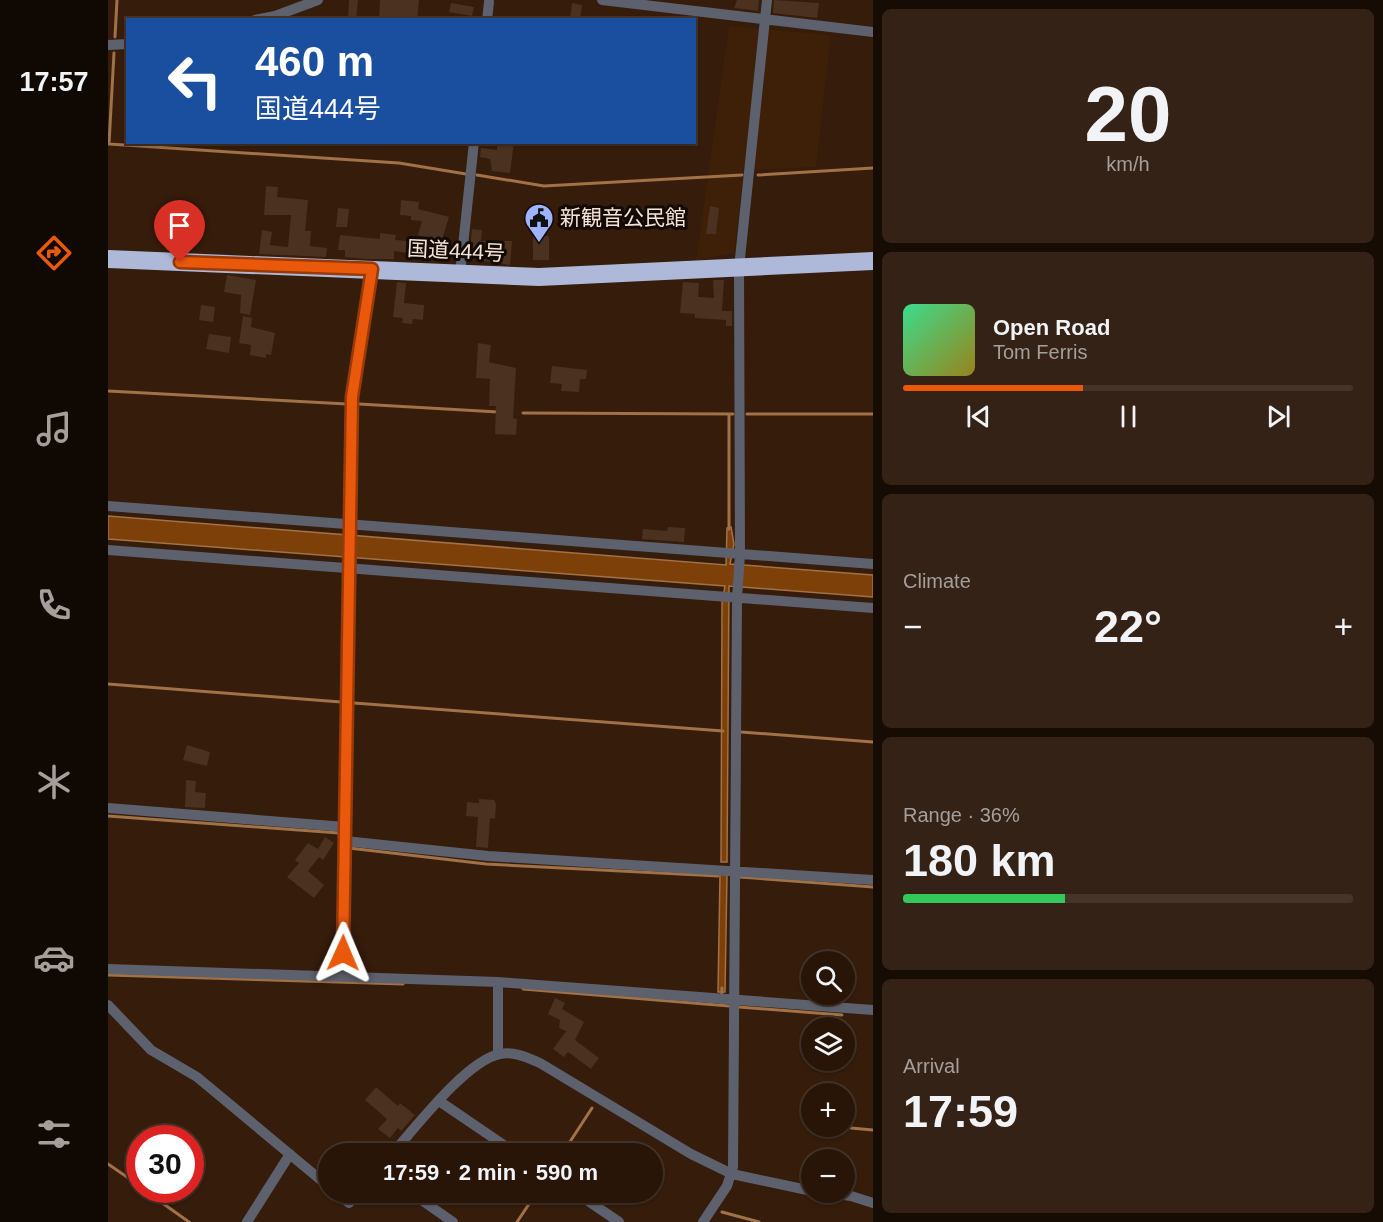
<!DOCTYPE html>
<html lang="en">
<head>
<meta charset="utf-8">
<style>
	:root { --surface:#281508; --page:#342216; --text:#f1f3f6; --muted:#a59f9c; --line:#443429; --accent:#ea580c }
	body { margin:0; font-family:Helvetica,"Noto Sans JP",sans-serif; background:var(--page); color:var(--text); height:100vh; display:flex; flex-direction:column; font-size:22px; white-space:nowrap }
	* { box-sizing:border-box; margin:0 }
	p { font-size:20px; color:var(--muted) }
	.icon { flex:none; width:33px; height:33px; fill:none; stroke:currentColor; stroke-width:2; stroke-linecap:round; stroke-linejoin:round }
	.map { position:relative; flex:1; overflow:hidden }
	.panel { display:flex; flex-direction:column; gap:9px; padding:9px; background:#160c04; width:510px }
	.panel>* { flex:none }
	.guide { position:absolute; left:18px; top:18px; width:570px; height:126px; border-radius:0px; box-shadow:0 2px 4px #0004,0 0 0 2px var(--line); background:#1a4fa0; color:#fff; overflow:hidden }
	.buttons { position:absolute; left:693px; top:951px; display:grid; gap:12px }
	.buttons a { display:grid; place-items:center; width:54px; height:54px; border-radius:50%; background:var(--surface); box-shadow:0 2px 4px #0004,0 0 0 2px var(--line); font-size:30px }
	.speed { position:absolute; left:18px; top:1125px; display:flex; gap:12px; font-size:30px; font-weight:700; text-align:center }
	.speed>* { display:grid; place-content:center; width:78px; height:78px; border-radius:50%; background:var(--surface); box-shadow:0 2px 4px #0004,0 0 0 2px var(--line); line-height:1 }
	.speed .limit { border:9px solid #d22; background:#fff; color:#111 }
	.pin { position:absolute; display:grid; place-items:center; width:51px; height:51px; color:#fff; margin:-62px -26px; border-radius:50% 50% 50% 0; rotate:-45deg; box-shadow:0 0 6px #0007 }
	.pin .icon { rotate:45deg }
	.me { position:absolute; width:66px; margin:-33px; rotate:1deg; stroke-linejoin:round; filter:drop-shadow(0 0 4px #0008) }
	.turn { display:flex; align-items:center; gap:21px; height:126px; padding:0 30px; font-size:27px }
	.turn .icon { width:78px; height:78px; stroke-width:2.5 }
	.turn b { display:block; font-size:42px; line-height:51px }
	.big { font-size:45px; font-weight:700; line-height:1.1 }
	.panel .card { flex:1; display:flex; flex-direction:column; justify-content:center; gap:9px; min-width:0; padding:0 21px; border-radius:9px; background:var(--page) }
	.panel .dial { align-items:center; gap:0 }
	.dial b { font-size:78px; line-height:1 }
	.song { display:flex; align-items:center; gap:18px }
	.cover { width:72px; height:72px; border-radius:9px; background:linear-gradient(135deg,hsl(150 70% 55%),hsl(50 70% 35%)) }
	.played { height:6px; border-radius:3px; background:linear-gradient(90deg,var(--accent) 40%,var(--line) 40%) }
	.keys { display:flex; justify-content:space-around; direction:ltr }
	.heat { display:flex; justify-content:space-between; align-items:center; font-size:33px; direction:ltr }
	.charge { height:9px; border-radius:4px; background:linear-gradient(90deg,#34c759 36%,var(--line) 0) }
	.trip { position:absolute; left:210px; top:1143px; width:345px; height:60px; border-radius:30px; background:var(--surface); box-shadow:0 2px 4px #0004,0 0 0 2px var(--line); font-weight:700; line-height:60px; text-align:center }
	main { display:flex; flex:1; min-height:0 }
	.menu { display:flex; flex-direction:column; width:108px; justify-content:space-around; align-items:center; background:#100803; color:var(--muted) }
	.menu .icon { width:42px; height:42px }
	.menu .current { color:var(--accent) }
	.menu b { font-size:27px; color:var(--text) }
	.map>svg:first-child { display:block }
	.built { fill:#3e2009 }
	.water { fill:#7e4009; stroke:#a17147; stroke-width:1.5 }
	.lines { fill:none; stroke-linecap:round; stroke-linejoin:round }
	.stream { stroke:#a17147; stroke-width:3 }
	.building { fill:#4b311f }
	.street { stroke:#5d616e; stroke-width:10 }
	.highway { stroke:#aeb8d9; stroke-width:18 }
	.route-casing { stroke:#983908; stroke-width:15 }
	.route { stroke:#ea580c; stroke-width:10 }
	.labels { text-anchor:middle; stroke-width:6; stroke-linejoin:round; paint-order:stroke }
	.poi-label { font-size:21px; fill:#f4e3d8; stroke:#140a04; text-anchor:start }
	.street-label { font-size:21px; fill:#f4e3d8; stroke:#140a04 }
</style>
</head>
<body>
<main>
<nav class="menu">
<b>17:57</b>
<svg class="icon current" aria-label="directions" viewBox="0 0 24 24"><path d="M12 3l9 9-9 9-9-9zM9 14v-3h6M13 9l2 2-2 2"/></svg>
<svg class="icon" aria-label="music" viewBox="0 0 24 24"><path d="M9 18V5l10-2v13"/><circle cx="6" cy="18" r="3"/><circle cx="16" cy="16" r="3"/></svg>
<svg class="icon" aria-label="phone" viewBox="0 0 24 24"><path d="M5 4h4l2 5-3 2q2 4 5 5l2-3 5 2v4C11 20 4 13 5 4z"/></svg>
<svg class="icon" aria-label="climate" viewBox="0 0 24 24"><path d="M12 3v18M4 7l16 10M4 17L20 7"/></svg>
<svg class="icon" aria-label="car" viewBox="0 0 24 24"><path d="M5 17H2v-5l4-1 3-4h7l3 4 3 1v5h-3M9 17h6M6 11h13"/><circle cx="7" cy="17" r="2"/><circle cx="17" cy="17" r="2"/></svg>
<svg class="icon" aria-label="filters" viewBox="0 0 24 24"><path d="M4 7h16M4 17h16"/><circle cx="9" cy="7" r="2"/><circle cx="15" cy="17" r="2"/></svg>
</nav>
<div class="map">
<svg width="765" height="1222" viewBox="0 0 765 1222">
	<rect width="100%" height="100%" fill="#351c0b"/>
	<path class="built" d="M621 26 723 35 708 167 636 170 626 253 588 261Z"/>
	<path class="water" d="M0 516 618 565 619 528 623 527 626 544 622 564 765 575V597L621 586 619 862H613L614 603 617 586 0 539Z
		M612 874 619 875 617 992H610Z"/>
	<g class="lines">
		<path class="stream" d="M7 37 9 0
			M6 53 1 144 291 163 358 174
			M369 175 436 186 634 175
			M650 175 765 168
			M0 391 239 404
			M251 404 390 412
			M415 413 625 414
			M621 414V529
			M639 414H765
			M0 684 233 702
			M246 703 615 731
			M633 732 765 742
			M0 816 231 833 232 846
			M241 848 378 864 610 876
			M632 877 765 887
			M0 975 295 984
			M415 989 621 1006
			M613 1005 614 988
			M631 1007 734 1015
			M743 1128 765 1130
			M454 1154 484 1108
			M0 1164 32 1186
			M36 1190 81 1222
			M614 1212 651 1222
			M409 1222 429 1192"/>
	</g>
	<path class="building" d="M241 0H250L248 20H240Z
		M272 0H311L309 20H271Z
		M629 0H651L650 11 626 8Z
		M666 0 711 3 709 18 665 13Z
		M343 3 366 7 364 16 341 12Z
		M464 3 474 5 472 20H462Z
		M389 142H406L402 173 384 171 382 159 372 157 373 148 389 150Z
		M158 186 170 187 169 197 200 200 197 231H203L202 246 219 248 218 257 151 254 154 230 164 232 162 245 180 247 183 215H156Z
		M293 200 311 202 310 209 341 217 333 243 310 235 314 221 303 220V216L292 215Z
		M602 206 611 208 608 234H598Z
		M230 208 241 209 239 227H228Z
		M50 226 79 229 75 251 58 250 56 239H49Z
		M364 229 374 230 373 241H404L402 265 366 259 367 251 362 250Z
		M272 233 288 235 287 240 300 241 299 253 286 251V259H258L237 257V250H230L232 235 272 239Z
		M425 236H441V260H425Z
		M119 275 148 280 142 315 132 313 133 295 116 292Z
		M605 280H616L614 311H624V326H618V320L587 318V314L572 313 575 282 591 283 590 297 606 298Z
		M289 282 298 283 296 303 316 305 315 320 305 319 304 324 294 323 295 318 285 317Z
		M93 305 107 307 105 322 91 320Z
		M135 316 144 318 143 327 167 333 163 355 158 354V358L142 355 143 345 131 343Z
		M101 334 123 337 121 353 98 349Z
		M370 343 383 345 381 362 408 368 405 418 409 419 408 435 387 434 388 406H381L382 379 368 378Z
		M444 366 479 370 478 379H472L471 392 453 391 454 384 442 383Z
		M560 527 577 528 576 542 534 539 535 529 559 531Z
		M79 745 102 752 99 766 75 760Z
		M78 780 88 781 87 792 98 793 97 808 77 807Z
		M371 799 386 800 388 804 387 819 382 818 380 848 368 847 370 817 358 816 359 802 371 803Z
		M217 837 226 843 215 860 211 857 200 871 216 885 206 898 179 877 191 863 187 860 200 843 210 849Z
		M447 998 457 1003 454 1009 476 1022 467 1040 491 1058 483 1069 460 1052 456 1057 445 1049 458 1031 451 1028 452 1020 440 1014Z
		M268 1087 290 1106 292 1103 307 1115 293 1131 290 1128 282 1138 270 1129 279 1119 257 1100Z"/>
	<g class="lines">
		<path class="street" d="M494 0 765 32
			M147 20 167 16 210 0
			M379 20 381 2
			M0 45 20 44
			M352 274 366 142
			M0 506 765 564
			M0 550 765 608
			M0 808 237 827
			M237 841 380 856 765 880
			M0 969 390 982 765 1010
			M235 975 244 397 264 269
			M0 1005 43 1050 89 1077 220 1186
			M390 1054V982
			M331 1101 409 1154
			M284 1154C307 1128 359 1060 392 1054 406 1051 420 1058 432 1063L583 1154 624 1174 704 1191
			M228 1192 241 1203 250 1192
			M302 1192 345 1222
			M467 1192 511 1222
			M715 1192 743 1196 765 1203
			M139 1222 182 1154
			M595 1222 619 1186 625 1167 629 598 632 554 631 268 659 0"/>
		<path class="highway" d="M0 259 431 277 765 261"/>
	</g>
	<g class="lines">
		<g class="route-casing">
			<path id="route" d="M72 262 264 269 244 397 235 953"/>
		</g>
		<use href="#route" class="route"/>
	</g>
	<defs>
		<g id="civic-pin" transform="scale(1.5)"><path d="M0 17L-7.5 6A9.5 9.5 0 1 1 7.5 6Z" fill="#9fb3fd" stroke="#140a04"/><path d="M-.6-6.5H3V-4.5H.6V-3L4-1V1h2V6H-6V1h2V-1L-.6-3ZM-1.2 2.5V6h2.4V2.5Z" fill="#111"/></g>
	</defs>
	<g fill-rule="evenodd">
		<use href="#civic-pin" x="431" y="218"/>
	</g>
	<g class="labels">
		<g class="poi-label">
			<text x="452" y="225">新観音公民館</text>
		</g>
		<g class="street-label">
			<text transform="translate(348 251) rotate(3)" y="7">国道444号</text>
		</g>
	</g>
</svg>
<div class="buttons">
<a><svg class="icon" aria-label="search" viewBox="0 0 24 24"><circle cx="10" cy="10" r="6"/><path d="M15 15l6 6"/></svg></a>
<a><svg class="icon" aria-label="layers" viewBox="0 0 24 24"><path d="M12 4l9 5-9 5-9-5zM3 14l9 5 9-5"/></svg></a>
<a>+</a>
<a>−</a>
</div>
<div class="speed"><div class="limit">30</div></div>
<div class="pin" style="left:72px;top:262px;background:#d93025"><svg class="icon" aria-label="arrive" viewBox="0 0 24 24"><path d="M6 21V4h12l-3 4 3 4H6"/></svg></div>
<svg class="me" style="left:235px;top:953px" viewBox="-20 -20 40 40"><path d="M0-17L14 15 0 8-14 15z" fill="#ea580c" stroke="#fff" stroke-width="4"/></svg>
<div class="trip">17:59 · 2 min · 590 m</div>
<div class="guide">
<div class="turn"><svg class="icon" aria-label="left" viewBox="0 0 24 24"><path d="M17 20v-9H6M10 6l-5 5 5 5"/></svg><div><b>460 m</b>国道444号</div></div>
</div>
</div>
<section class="panel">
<div class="card dial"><b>20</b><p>km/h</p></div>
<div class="card">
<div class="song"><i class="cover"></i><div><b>Open Road</b><p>Tom Ferris</p></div></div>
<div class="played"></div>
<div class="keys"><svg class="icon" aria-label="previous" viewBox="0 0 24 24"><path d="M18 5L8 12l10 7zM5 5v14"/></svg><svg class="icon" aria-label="pause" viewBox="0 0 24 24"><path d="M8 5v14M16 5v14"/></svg><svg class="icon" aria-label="next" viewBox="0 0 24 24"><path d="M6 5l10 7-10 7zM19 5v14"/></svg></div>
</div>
<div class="card"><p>Climate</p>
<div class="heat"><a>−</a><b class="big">22°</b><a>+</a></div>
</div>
<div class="card"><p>Range · 36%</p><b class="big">180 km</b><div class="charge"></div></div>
<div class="card"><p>Arrival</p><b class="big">17:59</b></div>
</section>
</main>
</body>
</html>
